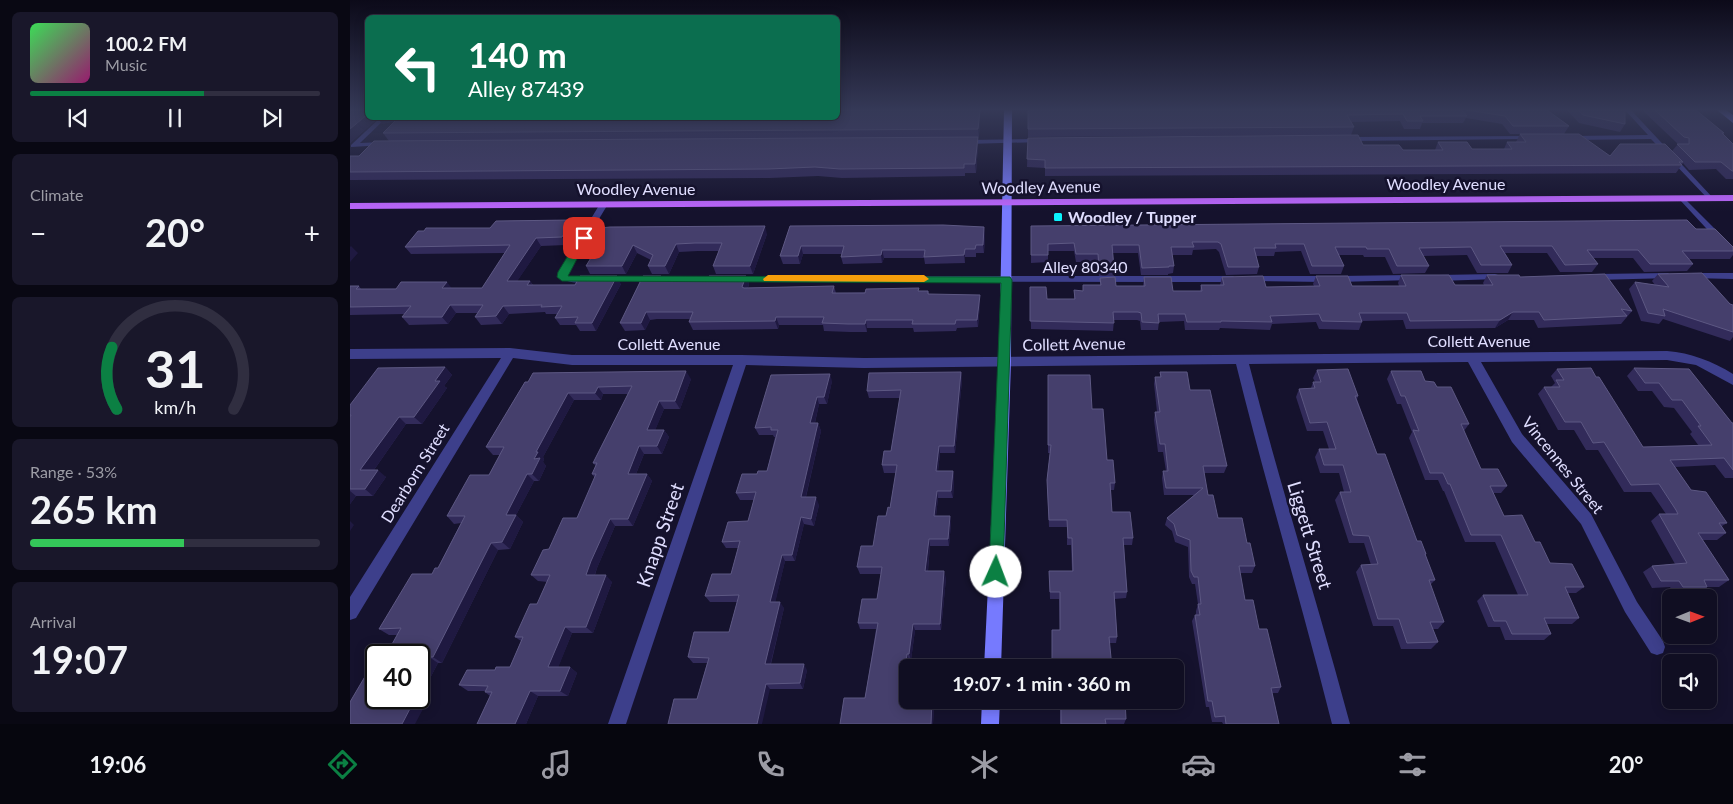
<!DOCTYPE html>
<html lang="en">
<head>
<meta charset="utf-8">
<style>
	:root { --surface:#100e22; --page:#19172a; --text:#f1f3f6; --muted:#9c9ca5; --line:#302e40; --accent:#0b8043 }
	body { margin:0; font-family:Lato,sans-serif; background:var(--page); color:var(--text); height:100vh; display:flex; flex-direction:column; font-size:19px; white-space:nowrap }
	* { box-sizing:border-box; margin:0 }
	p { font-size:16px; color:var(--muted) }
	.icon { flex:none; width:28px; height:28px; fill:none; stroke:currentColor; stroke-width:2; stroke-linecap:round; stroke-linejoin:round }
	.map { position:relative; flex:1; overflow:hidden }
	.details { display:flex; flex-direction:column; gap:12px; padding:12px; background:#090813; width:350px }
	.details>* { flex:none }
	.banner { position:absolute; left:15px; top:15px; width:475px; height:105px; border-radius:8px; box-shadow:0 2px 12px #0003,0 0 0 1px var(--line); background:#0b6e4f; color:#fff; overflow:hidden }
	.needle { width:32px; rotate:89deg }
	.buttons { position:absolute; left:1312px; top:589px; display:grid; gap:10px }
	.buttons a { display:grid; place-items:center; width:55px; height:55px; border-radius:8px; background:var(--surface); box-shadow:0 2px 12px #0003,0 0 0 1px var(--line); font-size:25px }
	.speed { position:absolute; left:15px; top:644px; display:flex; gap:10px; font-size:25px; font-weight:700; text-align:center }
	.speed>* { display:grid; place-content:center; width:65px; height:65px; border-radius:50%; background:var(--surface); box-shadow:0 2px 12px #0003,0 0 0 1px var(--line); line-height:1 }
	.speed .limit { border:2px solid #111; border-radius:8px; background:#fff; color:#111 }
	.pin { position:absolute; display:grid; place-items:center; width:42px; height:42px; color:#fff; margin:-21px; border-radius:10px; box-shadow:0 2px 8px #0006 }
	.me { position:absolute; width:55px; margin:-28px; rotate:2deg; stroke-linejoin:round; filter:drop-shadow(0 0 4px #0008) }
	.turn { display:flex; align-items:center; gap:18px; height:105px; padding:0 20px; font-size:22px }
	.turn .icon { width:65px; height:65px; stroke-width:2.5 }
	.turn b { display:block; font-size:35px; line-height:42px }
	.big { font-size:38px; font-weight:700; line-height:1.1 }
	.details .widget { flex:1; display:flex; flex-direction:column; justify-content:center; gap:8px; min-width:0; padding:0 18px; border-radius:8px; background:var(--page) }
	.details .dial { align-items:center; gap:0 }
	.dial svg { height:130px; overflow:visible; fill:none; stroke:var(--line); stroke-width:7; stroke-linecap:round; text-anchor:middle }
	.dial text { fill:var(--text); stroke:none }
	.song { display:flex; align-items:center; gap:15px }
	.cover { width:60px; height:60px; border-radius:8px; background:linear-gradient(135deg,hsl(130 70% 55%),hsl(320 70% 35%)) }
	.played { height:5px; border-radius:2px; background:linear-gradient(90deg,var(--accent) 60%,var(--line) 60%) }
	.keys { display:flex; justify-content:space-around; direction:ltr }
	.heat { display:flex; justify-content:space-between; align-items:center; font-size:28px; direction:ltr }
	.charge { height:8px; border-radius:4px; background:linear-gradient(90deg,#34c759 53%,var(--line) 0) }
	.trip { position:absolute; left:549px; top:659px; width:285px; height:50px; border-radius:8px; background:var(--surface); box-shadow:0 2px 12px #0003,0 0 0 1px var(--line); font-weight:700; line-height:50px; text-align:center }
	.tabs { display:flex; height:80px; justify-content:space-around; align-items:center; background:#06060e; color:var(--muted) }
	.tabs .icon { width:35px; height:35px }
	.tabs .current { color:var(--accent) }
	.tabs b { font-size:22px; color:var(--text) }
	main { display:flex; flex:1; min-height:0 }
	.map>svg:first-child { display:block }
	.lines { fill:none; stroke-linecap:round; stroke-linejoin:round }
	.lane { fill:#3d3f8b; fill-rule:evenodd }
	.street { fill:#3d3f8b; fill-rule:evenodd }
	.secondary { fill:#767afe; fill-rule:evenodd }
	.primary { fill:#bc66fe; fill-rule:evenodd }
	.wall { fill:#322b5a }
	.shaded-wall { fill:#1f1941 }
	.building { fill:#453f6c; stroke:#5d5883 }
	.route { fill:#0b8043; stroke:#07532c }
	.slow { fill:#f59e0b }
	.poi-dot { fill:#0bf3fd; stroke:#15122d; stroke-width:2 }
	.labels { text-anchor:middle; stroke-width:5; stroke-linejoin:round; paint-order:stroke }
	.street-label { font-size:16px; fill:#e0deff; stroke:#15122d }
	.poi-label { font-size:16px; font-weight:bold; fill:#e0deff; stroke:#15122d; text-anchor:start }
	.near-street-label { font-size:19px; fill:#e0deff; stroke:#15122d }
</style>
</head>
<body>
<main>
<section class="details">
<div class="widget">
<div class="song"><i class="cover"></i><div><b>100.2 FM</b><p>Music</p></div></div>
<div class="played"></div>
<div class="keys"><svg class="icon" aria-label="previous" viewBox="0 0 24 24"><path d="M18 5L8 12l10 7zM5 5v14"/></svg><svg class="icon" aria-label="pause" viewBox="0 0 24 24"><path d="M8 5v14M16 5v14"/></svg><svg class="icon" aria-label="next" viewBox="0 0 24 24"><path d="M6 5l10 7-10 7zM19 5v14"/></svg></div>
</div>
<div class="widget"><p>Climate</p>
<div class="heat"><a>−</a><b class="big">20°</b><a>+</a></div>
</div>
<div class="widget dial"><svg viewBox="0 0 100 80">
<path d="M14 69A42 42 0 1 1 86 69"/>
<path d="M14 69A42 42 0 0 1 11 31" stroke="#0b8043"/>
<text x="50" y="56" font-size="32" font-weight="700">31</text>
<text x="50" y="72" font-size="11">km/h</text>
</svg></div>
<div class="widget"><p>Range · 53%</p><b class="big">265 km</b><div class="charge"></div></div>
<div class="widget"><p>Arrival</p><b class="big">19:07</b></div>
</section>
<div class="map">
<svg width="1383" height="724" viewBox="0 0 1383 724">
	<rect width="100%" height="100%" fill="#15122d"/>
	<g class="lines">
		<path class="lane" d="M1275 110H1281L1363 198V200H1359L1301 139 1222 140 1219 138 1222 136 1298 135Z
			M30 118H36L10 143 32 142 34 143V145L1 147V145Z
			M1179 136 1182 138 1181 139 1000 141 997 139 1000 137Z
			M689 139 691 140V142L617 144 614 142 617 140Z
			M1332 197 1334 198 1383 247V254H1380L1330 200V198Z
			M251 202H257L258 204 217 272 216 276H240L244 279C237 285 215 283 208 277L209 272Z
			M1318 273 1322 276 1321 278 1246 280 1242 277 1246 274Z
			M1343 273H1383V279L1340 278 1339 276Z
			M1145 274 1148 275 1149 277 1148 279 1088 281 1084 278 1088 275Z
			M1060 275 1063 276 1064 278 1063 280 988 282 984 279 988 276Z
			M258 276H368L372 279 368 282 255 281 254 279Z
			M386 276H883L887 279 883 282H821L383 281 382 279 383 277Z
			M903 276H975L979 279 975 282 900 281 899 279 900 277Z"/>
		<path class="street" d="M160 348 222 355H391L514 358 1317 351C1341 353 1362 361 1383 374V385L1346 365 1317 360 1131 362 1172 434 1241 514 1287 602 1313 641 1315 647 1313 653 1307 655 1301 653 1275 612 1231 524 1162 442 1118 362 899 364C930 485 968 604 1000 724H982C952 604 916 485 886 364L514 368 396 365 276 724H258L383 365H222L163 358 6 618 0 620V597L151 358 0 359V349Z"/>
		<path class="secondary" d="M654 110H662L661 361 651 668H634L649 361Z
			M1367 110H1376L1383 115V123Z
			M632 700H650L649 724H631Z"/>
		<path class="primary" d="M1383 195V201L0 209V203Z"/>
	</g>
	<path class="wall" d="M0 110 18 118 630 110V118L629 137H628V146L626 173H615V176L492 178 468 176 420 178 0 180V156H9L39 141 33 133 45 121 32 124 28 118 0 143Z
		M686 110H1197L1219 126 1214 134H1160L1152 124 1116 118 1113 123H1072L1070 129H1054L1050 121 1001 122 1004 127 1001 135 678 137V111Z
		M1217 110H1275V124L1270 132 1229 123Z
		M1292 110H1346L1374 133 1373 134 1383 144V179H1376L1366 169 1339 170 1333 163 1326 173 695 176V168L677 167 678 138 1013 145 1053 150H1085L1088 142 1122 149H1154L1157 142H1166L1170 134 1260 156 1322 151 1328 144Z
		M223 220 227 227 216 245 191 246 167 281H180L183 285 271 284 246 331H230L226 325H210L205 318 207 314H196L195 312 159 314 152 324 131 325 125 317 128 313H106L98 324 59 325 52 317 55 314 0 315V286H9L11 289 132 288 155 253 61 254 55 247 140 228Z
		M440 226 635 235 634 253H626V257H615V263L575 264 574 258H534L532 263 493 264 491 257 492 254H453L450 264H433L430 256Z
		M681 226 1346 229 1383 247V255L1380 259H1339L1343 264 1337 271 1294 272 1283 258H1243L1248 264 1242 272H1210L1197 253H1155L1162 265 1158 273H1127L1117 255 1073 256 1079 266 1075 273 1043 274 1035 257H1014L1013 255H989L994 266 991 274H960L951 251 925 252 924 256H906L909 267 907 274 876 275 869 252 866 249 843 250 842 255H822L824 266 823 273 818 274V275H791L788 253H763L764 268V276H749L747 262H726L724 251H698V262L681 263Z
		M417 234 403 274H366L363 266 369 251H348L329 252 319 274H302L298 266 301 260 287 253 276 274H240L236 266 242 255H241L239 253H235L230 245Z
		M1308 274 1383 305V337L1380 341 1313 319 1309 324 1291 321 1279 289 1285 282 1305 285 1302 281Z
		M1051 275 1105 285H1134L1133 283 1137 275 1170 277 1282 311 1271 324 1207 327 1188 328 1184 320H1158L1145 328 1056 329 1053 320 1012 321V322L1009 330 969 329 966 322 922 324 920 330 870 328 869 330H835L834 321 809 322 808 330H791L790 321 787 320H764L763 331 681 329 680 287 697 299H724V290L733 291V285H750V278L766 286H793L794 277 823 291H850L851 285H870L872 277 916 287 964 286 963 284 966 276 1002 286H1049L1048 283Z
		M396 276 399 284 398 288 484 286 486 293 578 291 579 294 630 303 628 327 607 328 606 331 564 332 563 328H517V332H500L474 331 473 325H429L428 329 343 330 339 322 340 319H307L300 320 295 330 275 331 270 323 312 279H358Z
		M95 367 102 375 94 386 97 388 72 424H56L24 470 36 477 23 496H6L0 504V405Z
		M1284 368 1383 423V478H1375L1365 465 1325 467 1341 490 1377 523 1372 526 1376 533 1367 540H1352L1379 580 1369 587H1357L1348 593 1324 594 1320 587 1302 588 1293 572 1302 566 1325 564 1301 521 1309 514H1316L1301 492H1274L1248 450H1236L1224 430H1208L1188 394 1194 387H1201L1205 383 1201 376 1207 369 1293 447 1349 446 1340 434 1342 432 1324 408 1314 407 1302 391H1288L1277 376Z
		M967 370 1008 396 1007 399 1027 454 1067 541 1076 554 1075 555 1085 580 1080 585 1094 622 1088 629H1083L1088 642 1081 649H1051L1043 626H1023L1006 572 1011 565H1021L1014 543H999L985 500 990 492H994L989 473H970L965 457 969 449H979L973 431H957L946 397 949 389 961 388 963 382H965L963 378Z
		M1041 371 1075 381 1087 387 1119 424 1114 431 1131 469 1157 486 1151 493H1143L1154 516 1185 542 1200 563 1234 587 1226 593H1218L1229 618 1222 624H1196L1201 634 1194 640H1155L1150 627H1138L1127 601 1133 595H1168L1145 542H1115L1094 491H1093L1088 480H1075L1059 438 1062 432 1051 404H1047L1037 379Z
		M611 372 612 380 605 453H590L588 471H603L604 479 603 498H588L586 516 601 523 599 546H580L578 571 596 578 591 630H565L561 660H559L558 668 555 698 584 703 583 724H490L515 698 526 629H510L508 623 527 599 531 574H510L507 567 523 546 540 508 546 473H534L532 465 541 451 550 398H519L517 391Z
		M810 372 840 390 877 466 874 473H854L858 495 868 518 897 543 905 566 902 573H890L895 600 909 629 931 687 928 693H922L929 724H873L872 722H862L859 707H856L842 621 845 615H846V611L848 604 845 584H842L839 577 838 547 825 542 822 531 815 525 817 518 844 495H814L812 478 813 471H816L813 452H808L804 420 805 412H807L804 384 805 377H810Z
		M698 375 742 409 757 460 765 483 764 490H761L762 512 783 538 782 545H774L777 592 776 598 765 599 767 637 766 643H760L710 630 709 599H700L699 571H722L721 545H717V527H699L697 487V480L700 453H698Z
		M341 379 330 409H314L305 430H314L319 437 312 454H294L286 474H297L302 481 283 526H265L247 568 245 575 262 582 243 633H222L208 667H220L227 673 218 696H188L176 724H127L140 696 135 692V691H118L109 685 145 670 160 667 171 641 165 637 187 604 198 582 188 581 181 575 199 549 227 518 245 478 242 474 246 466 243 463 278 394H253L251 400H224L193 457 194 459 193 462 196 466 189 481H184L166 515 173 522 160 549 148 550 92 663H88L66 705 73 709 26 698 48 635H39L29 629 82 574 88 568 111 523 104 524 97 516 139 475 150 455H143L136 447 175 382Z
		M482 381 477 404H469L465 423H468L471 431 456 497 469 505 464 526 454 524 445 561H435L425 602 434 608 421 664 457 670 453 689H420L347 699 357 663H343L338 657 379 632 387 602H360L355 596 381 574 388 548H376L372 542 398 521 404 500H390L386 493 407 474 417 471 425 437H424L423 435H409L405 428Z
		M710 700 776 719 774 724H710Z"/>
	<path class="shaded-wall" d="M630 110V118L629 137 628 129Z
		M18 114V118H56L32 124 28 118 0 143V129Z
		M628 137V146L626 173 625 164Z
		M223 220 227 227 216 245 212 237Z
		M415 226 417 234 403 274 400 266Z
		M634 227 635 235 634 253 633 245Z
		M186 238 191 246 162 289 157 281Z
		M326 244 329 252 319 274 315 266Z
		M283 245 287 253 276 274 272 266Z
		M1 246 8 253 0 262V247Z
		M451 246 453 254 450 264 448 256Z
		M615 249V263L614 255Z
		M532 250 534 258 532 263 531 255Z
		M267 276 271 284 246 331 242 323Z
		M396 276 399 284 395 295 392 287Z
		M180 281 185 289 177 285Z
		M97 282 103 290 92 288Z
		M630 295V303L628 327 627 320Z
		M100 305 106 313 98 324 92 317Z
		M153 306 159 314 152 324 146 316Z
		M296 312 300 320 295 330 291 323Z
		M1163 312 1158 320 1145 328 1150 320Z
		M426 317 429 325 428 329 425 321Z
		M516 320 517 328V332L515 324Z
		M95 367 102 375 94 386 97 388 72 424 64 417 85 381Z
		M336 371 341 379 330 409 325 401Z
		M611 372 612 380 605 453 604 446Z
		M480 374 482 381 477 404 474 397Z
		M248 387 253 394 251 400 245 393Z
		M218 393 224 400 193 457 194 459 193 462 196 466 189 481 182 474 186 452Z
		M467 397 469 404 463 431 460 423Z
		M309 401 314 409 302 438 297 430Z
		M49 417 56 424 19 477 10 470Z
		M468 423 471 431 454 504 451 497Z
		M314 430 319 437 312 454 307 446Z
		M289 446 294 454 283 481 278 474Z
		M589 446 590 453 587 479 586 471Z
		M28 470 36 477 23 496 15 489Z
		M603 471 604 479 603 498 601 491Z
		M177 474 184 481 166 515 173 522 160 549 152 542 156 515Z
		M297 474 302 481 283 526 278 519Z
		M0 491 6 496 0 504Z
		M587 491 588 498 585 523 584 516Z
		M466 497 469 505 464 526 461 519Z
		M600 516 601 523 599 546 598 539Z
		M451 517 454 524 445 561 442 555Z
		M260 519 265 526 247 568 242 582 236 575 241 561Z
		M0 521 4 525 0 531Z
		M579 539 580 546 577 578 575 571Z
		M141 543 148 550 92 663 83 657Z
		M432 555 435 561 424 608 420 602Z
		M594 571 596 578 591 630 590 624Z
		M256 575 262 582 243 633 236 627Z
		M430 602 434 608 419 670 415 664Z
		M563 624 565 630 561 660 559 654Z
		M215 627 222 633 206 673 198 667Z
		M557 654 559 660 554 703 552 698Z
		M79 657 88 663 66 705 73 709 65 724H52L54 703 57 698H69V676Z
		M454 664 457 670 453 689 450 683Z
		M220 667 227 673 218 696 210 691Z
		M416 684 420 689 412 724H407Z
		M180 691 188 696 176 724H165Z
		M582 700H583L584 703 583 724H581Z"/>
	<path class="building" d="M0 110H18V114L0 129Z
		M488 110H630L628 129 33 133 48 118H488Z
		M686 110H1112L1117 116H1070L1073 121H1057L1053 114 997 115 1004 127 678 129V111Z
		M1117 110H1197L1219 126H1163L1155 116Z
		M1228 110H1275V124L1233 115Z
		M1305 110H1346L1374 133H1372L1383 144V171H1382L1371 162H1345L1327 144H1339V138L1334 137Z
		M1170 134H1229L1260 156 1270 144H1315L1333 162H1329L1332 165 695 168V160L677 159 678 138 1008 135 1013 145H1049L1053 150H1093L1088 142H1117L1122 149H1162L1157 142H1176Z
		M628 137 625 164H614V168L490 169 465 167 418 169 0 172V156H9L24 141Z
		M223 220 212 237 186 238 157 281H180L177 285H225L230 276H267L242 323H225L228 317 205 318 212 306 191 307 192 305 153 306 146 316 125 317 133 305H100L92 317H52L61 306 0 307V286H9L6 289H46L51 282H97L92 288H132L160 245 55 247 68 231H74L76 228H140L146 221Z
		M1337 220 1346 229H1365L1383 247V251H1332L1343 264H1300L1288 250H1237L1248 264 1215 265 1202 246H1150L1162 265H1131L1121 247 1069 248 1079 266H1047L1039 249H1017L1016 247H985L994 266H962L954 244H925L926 248H904L909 267H878L871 244 868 242H842L844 247H821L824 266H819V267L792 268 789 245H762L764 268H749L748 254H726L724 243 698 244V255H681V226Z
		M593 225 634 227 633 245H626L625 249H615L614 255 574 257 575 250H532L531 255 491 257 494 246H451L448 256H430L440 226Z
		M415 226 400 266H363L372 243H345L326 244 315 266H298L303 255 283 245 272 266H236L247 248H237L238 245H230L241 229 260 227Z
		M1352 273 1380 304 1383 305V332L1313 309 1315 316 1298 313 1285 282 1319 287 1308 274Z
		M1255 274 1282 311 1271 309 1277 316 1194 320 1189 312H1163L1150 320 1060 321 1057 313H1009L1012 322 972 321 969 314 920 316 922 322 871 321V322H837L835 314H808L809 323 792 322 791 313 788 312H763L764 323 680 321V287H696L697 299H725L724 290 733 291V285H751L750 278 765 277 766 286H795L794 277H821L823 291H852L851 285H874L872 277 913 276 916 287 970 286 966 276H998L1002 286H1056L1051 275H1099L1105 285H1143L1137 275H1169L1170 277Z
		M293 276H311L309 279H358L359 276H396L392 287 394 288 484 286 482 293H515L516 289 569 288 568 291H578V294L630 295 627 320H606L605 324H562L563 320H516L515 324H498L472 323 474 317H426L425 321 339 322 343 312H296L291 323H270Z
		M95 367 85 381H90L64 417H49L10 470H28L15 489H0V417L1 415H0V405L28 368Z
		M1241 368 1246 377H1249L1293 447 1362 445 1348 426H1351L1332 400H1322L1309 383H1295L1284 368 1339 369 1382 423H1383V470L1374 458 1320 460 1341 490 1356 492 1377 523H1369L1376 533H1348L1379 580H1354L1357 587H1333L1329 581H1311L1302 566 1337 563 1309 514H1328L1326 510 1309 484 1281 485 1254 442 1243 443 1231 422H1215L1194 387H1210L1206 380H1214L1207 369Z
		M998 369 1008 396H1005L1027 454H1035L1067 541H1071L1076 554H1075L1085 580H1079L1094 622H1080L1088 642 1057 643 1049 619H1028L1011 565 1028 564 1019 536 1003 535 990 492H1001L993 465H974L969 449H986L977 422 960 423 949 389 965 388 963 382H971L967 370Z
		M336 371 325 401H309L297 430H314L307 446H289L278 474H297L278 519H260L241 561 236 575H256L236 627H215L198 667H220L210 691H180L165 724H127L142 692H135L138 686 109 685 117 670H145L146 667H160L173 637H165L180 604H187L200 575H181L193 550 199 549 213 518H227L246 474H242L247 463H243L282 386 248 387 245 393H218L186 452H188L184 459 190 458 182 474H177L156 515H166L152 542 141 543 83 657H79L69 676V655H36L51 628 29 629 62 574H82L85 568H88L115 516H97L120 475H139L154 447H136L175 382H178L183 373Z
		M1041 371H1071L1075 381 1084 382 1087 387H1101L1119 424H1111L1131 469H1148L1157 486H1140L1154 516 1172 515 1185 542H1190L1200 563 1222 564 1234 587H1215L1229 618H1194L1201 634H1162L1156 621H1144L1133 595H1178L1151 535H1121L1100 484H1098L1093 473H1080L1063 430 1069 431 1055 396H1051Z
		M611 372 604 446H589L586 471H603L601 491H587L584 516H600L598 539H579L575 571H594L590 624H563L559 654H557L552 698H558V700H582L581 724H490L494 698H515L528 623H508L512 599H527L532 567H507L511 546H523L528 516H536L538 507 540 508 547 465H532L534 451H541L551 390 517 391 519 373Z
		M810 372H837L840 390H860L877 466H853L858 495H863L868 518H892L897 543H900L905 566H889L895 600H903L909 629H917L931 687 921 688 929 724H876L875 716 865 717 862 701H858L845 615H850L848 604H851L848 577H844L841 571 840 540 827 535 824 524 817 518 853 488H816L813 471H818L815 444H810L805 412H810L805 377H811Z
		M480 374 474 397H467L460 423H468L451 497H466L461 519 451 517 442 555H432L420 602H430L415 664H454L450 683 416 684 407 724H318L324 699H347L359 658 338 657 344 632H379L389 595 355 596 362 574H381L390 541 372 542 378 522 398 521 406 492 386 493 392 474H407L408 471H417L428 430H421V427L405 428 421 375Z
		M698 375H740L742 409H753L757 460H763L765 483H760L762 512H780L783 538H773L777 592H764L767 637H759L762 668H702V630H710V592H700L699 571H723L722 538H718L717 520H699L697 480 701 445H698Z
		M20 668H26V698H57L54 703H63L52 724H0V702Z
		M711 700H775L776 719H755L756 724H711Z"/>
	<linearGradient id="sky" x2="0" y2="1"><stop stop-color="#0c0a19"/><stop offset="0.52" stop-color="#353957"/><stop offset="1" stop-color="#353957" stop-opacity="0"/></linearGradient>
	<rect width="1383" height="211" fill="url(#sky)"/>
	<path class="route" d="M234 235 238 238 218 276 660 277 662 280 653 572 651 576 646 578 641 576 639 572 651 283 212 281 207 277 208 272 230 236Z"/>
	<path class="slow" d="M418 275H574L579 279 574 282 414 281 413 279Z"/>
	<rect class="poi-dot" x="703" y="212" width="10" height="10" rx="2.5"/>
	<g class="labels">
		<g class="street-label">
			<text x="1096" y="190">Woodley Avenue</text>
			<text transform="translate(691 187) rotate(-1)" y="6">Woodley Avenue</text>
			<text x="286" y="195">Woodley Avenue</text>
			<text x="735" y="273">Alley 80340</text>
			<text x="1129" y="347">Collett Avenue</text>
			<text x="319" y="350">Collett Avenue</text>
			<text transform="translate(724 344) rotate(-1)" y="6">Collett Avenue</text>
			<text transform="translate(1213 465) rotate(51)" y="6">Vincennes Street</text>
			<text transform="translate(65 473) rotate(-58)" y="6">Dearborn Street</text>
		</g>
		<g class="poi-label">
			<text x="718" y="223">Woodley / Tupper</text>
		</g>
		<g class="near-street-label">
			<text transform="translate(310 535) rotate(-71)" y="7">Knapp Street</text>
			<text transform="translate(960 535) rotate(73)" y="7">Liggett Street</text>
		</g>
	</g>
</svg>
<div class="buttons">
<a><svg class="needle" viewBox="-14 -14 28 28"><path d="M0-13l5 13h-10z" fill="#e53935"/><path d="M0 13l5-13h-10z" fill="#9c9ca5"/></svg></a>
<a><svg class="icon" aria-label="sound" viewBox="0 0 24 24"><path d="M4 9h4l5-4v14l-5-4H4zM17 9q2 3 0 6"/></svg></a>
</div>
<div class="speed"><div class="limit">40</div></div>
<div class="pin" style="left:234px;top:238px;background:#d93025"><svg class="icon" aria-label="arrive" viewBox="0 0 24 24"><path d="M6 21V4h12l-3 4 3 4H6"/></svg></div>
<svg class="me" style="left:646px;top:572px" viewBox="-20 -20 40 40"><circle r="19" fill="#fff"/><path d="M0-13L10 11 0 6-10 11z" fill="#0b8043"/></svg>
<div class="trip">19:07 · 1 min · 360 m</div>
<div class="banner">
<div class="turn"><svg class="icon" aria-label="left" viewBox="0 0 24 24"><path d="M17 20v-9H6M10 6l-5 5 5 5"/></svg><div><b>140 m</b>Alley 87439</div></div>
</div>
</div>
</main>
<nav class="tabs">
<b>19:06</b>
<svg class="icon current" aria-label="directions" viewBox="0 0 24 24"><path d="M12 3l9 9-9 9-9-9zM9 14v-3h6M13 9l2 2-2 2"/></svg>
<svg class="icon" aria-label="music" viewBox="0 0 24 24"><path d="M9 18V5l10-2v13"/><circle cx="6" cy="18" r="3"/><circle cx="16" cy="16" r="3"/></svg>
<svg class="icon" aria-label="phone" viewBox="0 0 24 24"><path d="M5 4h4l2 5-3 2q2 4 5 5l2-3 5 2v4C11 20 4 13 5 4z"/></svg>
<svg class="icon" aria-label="climate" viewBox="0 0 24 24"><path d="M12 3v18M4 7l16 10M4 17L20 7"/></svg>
<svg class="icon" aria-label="car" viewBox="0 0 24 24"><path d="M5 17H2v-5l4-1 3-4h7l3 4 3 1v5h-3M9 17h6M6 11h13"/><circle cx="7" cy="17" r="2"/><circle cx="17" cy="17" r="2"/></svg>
<svg class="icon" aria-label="filters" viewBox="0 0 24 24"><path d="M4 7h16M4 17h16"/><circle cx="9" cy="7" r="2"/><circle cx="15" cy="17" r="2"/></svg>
<b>20°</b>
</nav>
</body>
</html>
